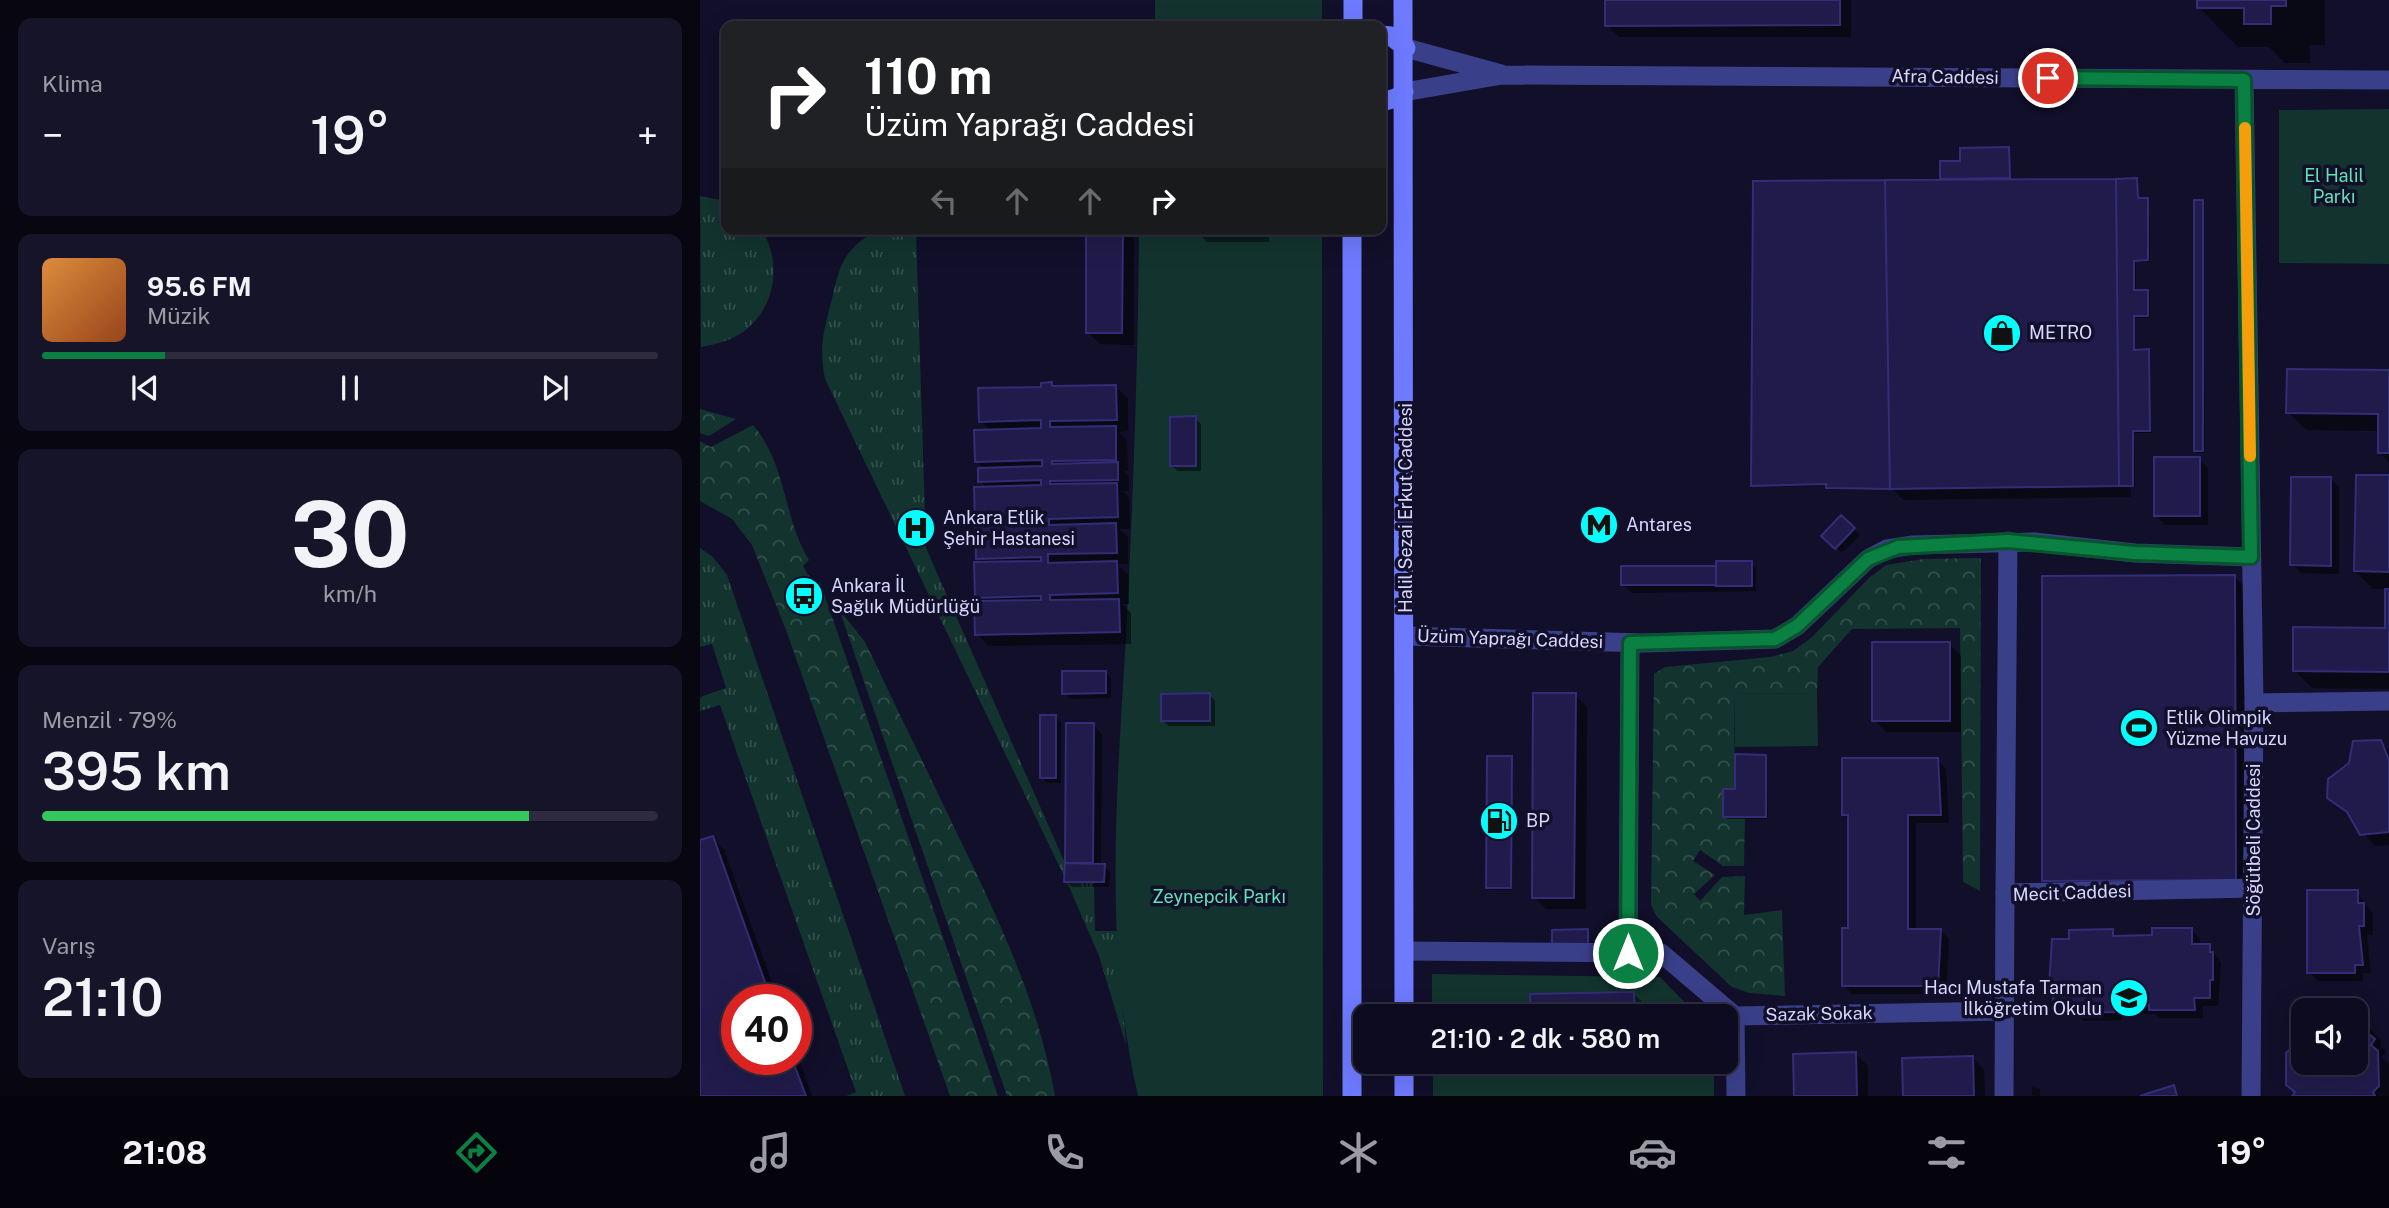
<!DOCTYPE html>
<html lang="tr">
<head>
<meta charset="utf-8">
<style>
	:root { --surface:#0d0b1f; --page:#161428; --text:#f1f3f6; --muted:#9a9ba4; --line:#2d2b3d; --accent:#0b8043 }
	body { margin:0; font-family:"Public Sans",sans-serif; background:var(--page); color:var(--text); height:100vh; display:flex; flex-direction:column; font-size:26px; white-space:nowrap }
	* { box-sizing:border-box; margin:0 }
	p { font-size:23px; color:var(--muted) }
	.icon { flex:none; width:38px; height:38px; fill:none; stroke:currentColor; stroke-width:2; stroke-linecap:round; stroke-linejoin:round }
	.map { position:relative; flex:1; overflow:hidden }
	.details { display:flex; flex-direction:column; gap:18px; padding:18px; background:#070611; width:700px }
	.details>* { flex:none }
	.guide { position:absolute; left:21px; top:21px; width:665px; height:214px; border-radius:14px; box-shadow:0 7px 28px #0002,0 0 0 2px var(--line); background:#202124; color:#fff; overflow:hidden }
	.buttons { position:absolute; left:1591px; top:998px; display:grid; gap:14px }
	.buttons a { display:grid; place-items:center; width:77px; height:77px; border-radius:14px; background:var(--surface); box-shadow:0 7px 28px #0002,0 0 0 2px var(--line); font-size:35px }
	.speed { position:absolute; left:21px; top:984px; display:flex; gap:14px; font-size:35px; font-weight:700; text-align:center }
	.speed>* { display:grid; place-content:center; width:91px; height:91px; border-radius:50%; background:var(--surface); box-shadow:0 7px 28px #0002,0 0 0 2px var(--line); line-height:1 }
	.speed .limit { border:10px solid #d22; background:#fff; color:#111 }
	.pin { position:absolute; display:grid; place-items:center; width:60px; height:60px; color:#fff; margin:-30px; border:4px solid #fff; border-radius:50%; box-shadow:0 2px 7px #0007 }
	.me { position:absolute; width:77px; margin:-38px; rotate:0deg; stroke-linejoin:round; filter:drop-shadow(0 0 5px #0008) }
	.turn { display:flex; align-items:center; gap:24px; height:147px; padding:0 28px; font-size:32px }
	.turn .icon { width:91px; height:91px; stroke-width:2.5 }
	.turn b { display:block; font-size:49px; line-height:60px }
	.lanes { display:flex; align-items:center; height:66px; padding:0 28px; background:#0003; justify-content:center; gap:35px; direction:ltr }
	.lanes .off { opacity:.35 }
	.big { font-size:52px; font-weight:600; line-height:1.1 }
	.details .card { flex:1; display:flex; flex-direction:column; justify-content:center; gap:10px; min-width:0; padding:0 24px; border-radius:14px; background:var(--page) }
	.details .dial { align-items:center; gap:0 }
	.dial b { font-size:91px; line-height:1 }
	.song { display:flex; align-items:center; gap:21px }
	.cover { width:84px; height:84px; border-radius:10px; background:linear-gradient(135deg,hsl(30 70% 55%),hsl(20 70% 35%)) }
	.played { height:7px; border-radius:4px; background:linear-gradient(90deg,var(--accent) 20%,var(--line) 20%) }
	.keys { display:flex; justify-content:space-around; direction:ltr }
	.heat { display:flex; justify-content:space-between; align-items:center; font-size:38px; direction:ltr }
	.charge { height:10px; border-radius:5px; background:linear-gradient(90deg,#34c759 79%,var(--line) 0) }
	.trip { position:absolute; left:653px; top:1004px; width:385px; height:70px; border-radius:14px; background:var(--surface); box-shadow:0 7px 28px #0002,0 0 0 2px var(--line); font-weight:600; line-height:70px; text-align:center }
	.dock { display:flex; height:112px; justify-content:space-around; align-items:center; background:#05040c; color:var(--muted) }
	.dock .icon { width:49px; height:49px }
	.dock .current { color:var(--accent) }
	.dock b { font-size:32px; color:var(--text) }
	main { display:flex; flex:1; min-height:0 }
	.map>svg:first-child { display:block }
	.grass { fill:url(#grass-tufts) }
	.forest { fill:url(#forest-crowns) }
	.park { fill:#12332e }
	.shadow { fill:#0007; fill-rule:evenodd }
	.building { fill:#201b4a; stroke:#332d77; stroke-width:2 }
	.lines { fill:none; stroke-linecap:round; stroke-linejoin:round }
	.minor { stroke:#3a3f89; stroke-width:19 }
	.tertiary { stroke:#3a3f89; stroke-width:19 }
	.secondary { stroke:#6e7aff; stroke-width:19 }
	.route-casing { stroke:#07532c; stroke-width:18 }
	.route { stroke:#0b8043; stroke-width:12 }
	.slow { stroke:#f59e0b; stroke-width:12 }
	.labels { text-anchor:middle; stroke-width:7; stroke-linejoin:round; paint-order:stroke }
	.street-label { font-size:18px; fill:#d7d7ff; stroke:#110f29 }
	.park-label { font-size:18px; fill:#5fe3b4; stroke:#110f29 }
	.poi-label { font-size:18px; fill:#d7d7ff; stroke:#110f29; text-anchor:start }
</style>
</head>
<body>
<main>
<section class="details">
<div class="card"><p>Klima</p>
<div class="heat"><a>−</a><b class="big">19°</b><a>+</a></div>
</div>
<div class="card">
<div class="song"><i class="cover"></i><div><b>95.6 FM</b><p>Müzik</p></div></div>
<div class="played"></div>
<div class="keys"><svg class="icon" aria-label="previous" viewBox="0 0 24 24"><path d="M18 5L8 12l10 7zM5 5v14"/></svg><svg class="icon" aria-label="pause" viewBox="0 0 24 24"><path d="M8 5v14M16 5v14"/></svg><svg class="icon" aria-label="next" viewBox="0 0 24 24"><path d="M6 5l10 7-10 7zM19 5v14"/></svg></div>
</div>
<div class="card dial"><b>30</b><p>km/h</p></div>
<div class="card"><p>Menzil · 79%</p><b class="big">395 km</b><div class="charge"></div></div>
<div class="card"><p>Varış</p><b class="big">21:10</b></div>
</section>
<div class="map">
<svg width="1689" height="1096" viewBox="0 0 1689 1096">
	<defs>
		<pattern id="grass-tufts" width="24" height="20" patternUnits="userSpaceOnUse" patternTransform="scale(1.75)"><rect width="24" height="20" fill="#12332e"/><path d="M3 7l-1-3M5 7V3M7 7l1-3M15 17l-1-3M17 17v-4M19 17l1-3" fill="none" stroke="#34504d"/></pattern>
		<pattern id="forest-crowns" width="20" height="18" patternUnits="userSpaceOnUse" patternTransform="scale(1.75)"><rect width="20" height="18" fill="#12332e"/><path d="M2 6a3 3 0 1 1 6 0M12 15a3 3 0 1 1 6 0" fill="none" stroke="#34504d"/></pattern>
	</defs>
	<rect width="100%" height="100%" fill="#110f29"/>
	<path class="grass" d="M0 196 26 201V229H61C82 260 76 305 47 329 34 340 17 344 1 347Z
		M180 229H216L226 548 365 863 364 876 125 379C119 347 123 334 131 303 140 265 142 249 180 229Z
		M0 548 13 557 27 575 205 1096H146L156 1092 20 705 0 711V697L26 688 12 644 0 647Z
		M367 882H394L395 931H417L426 1045 399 956Z"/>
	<path class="forest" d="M0 409 36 419 9 436 0 433Z
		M53 425C87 464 83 518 109 560L103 566 113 583 120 582 298 1096H250L86 630 52 545 32 519 0 501V441L11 447Z
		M1281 558 1280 891 1263 882 1260 628 1152 629 1118 667 1117 693 1034 694 1035 789H1023V817H1045L1044 866H1023L1000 850 993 861 1015 875 994 894 1000 901 1022 877 1045 876 1044 915 1082 910 1085 996 1049 993 1032 987 957 917 951 905 954 674 965 667 1070 657 1093 651 1111 638 1169 578 1186 565 1223 559Z
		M139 609 165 642C195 704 225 767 255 829 297 916 338 1000 355 1096H307Z"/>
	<path class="park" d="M455 0H622V26H455Z
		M1689 109V264L1579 263V110Z
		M439 229H622L623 1096H438C403 946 417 789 426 637 433 501 438 365 439 229Z
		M1117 693 1118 746 1035 747 1034 694Z
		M732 974 960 977 999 1017H732Z
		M733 1062H1014V1096H733Z"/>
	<path class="shadow" d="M906 0H1151V37H919L907 25Z
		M1499 0H1625V45H1610V63H1585L1569 47H1538L1499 7Z
		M431 23H441L443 26H431Z
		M1308 149 1311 181 1437 180 1439 200 1449 203 1450 262H1436V291L1450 294V318H1435V351L1450 354 1451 433H1434L1435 487H1430L1431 497 1203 500 1194 490H1130L1128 486 1055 487 1053 485 1245 181 1242 178 1262 163Z
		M1502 202 1505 453H1498L1496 450Z
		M388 229H434V345L400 344 387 332Z
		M569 229V242H507L495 230Z
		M1689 372V462L1679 452V431L1606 430 1588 412Z
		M352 384 355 388 416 387 428 399V431L419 432 427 440 428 471H424L429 476V491H423L429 497 430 529H419L428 537V564H417L429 575V604H422L431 613V644L289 646 277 634 283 602 277 597 284 564 278 558 276 489 287 488 280 481 285 470 277 462 291 432 281 421ZM341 519V524L322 523Z
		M495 418 501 424V471H478L472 466Z
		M1499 459 1508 468V525H1465L1456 516Z
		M1689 477V689L1612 688 1594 670 1687 629V589H1673L1655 571Z
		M1630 478 1639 487V574L1601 573 1592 564Z
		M1141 517 1160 535 1142 553 1123 536Z
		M1051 563 1056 569V591L932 593 923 584Z
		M1535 577 1547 589 1548 891 1356 892 1344 880Z
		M1249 644 1261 656V732H1186L1174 720Z
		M405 672 411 678V698L370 699 364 693Z
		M510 695 515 701V726H469L463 721Z
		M875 695 887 707 886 909H846L834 897Z
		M356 717 361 723V783H347L341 777Z
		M368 725H393L402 734 401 865 410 871 409 887H372L366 881Z
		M1680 742 1689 750V845L1674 846 1653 818 1628 798Z
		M1066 757 1068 819H1027L1025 816Z
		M811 758 812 890H790L788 887Z
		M1237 760 1246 769 1249 823H1216V930H1240L1249 939 1246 994H1152L1143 985 1150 930V821L1143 814Z
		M12 838 24 850 78 999H37V1059H96V1051L112 1096H0V842Z
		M1657 892 1673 914V935H1667L1671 973H1663V981H1618L1609 972Z
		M1491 930 1500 939V946H1509L1521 963 1518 1006H1502L1503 1018H1460L1455 1014H1422V1020L1384 1021 1374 1011H1364L1355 1002V989L1351 985 1371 940 1412 931 1418 937H1454Z
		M934 994 946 1006V1017H832Z
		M1656 1028H1669L1681 1040V1047L1686 1052 1682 1057 1689 1064V1096H1594L1596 1046 1603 1030V1062H1656Z
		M1156 1054 1168 1066V1096H1096Z
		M1272 1057 1284 1069 1285 1096H1205Z
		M1332 1087 1340 1089V1096L1332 1095Z"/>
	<path class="building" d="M905 0H1140V25L905 26Z
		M1497 0H1586V6H1571V24H1544V8H1497Z
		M1309 147 1310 178 1240 179V161H1260V148Z
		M1437 178 1438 198H1448V260L1434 261V290H1448V316H1434V350L1449 349 1450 431H1433V486H1419L1416 179Z
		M1416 179 1419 486 1190 489 1185 180Z
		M1185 180 1190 489 1126 488V484L1051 486 1053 181Z
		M1494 200H1503V451H1494Z
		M386 229H423L422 333H386Z
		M1587 369 1689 370V453H1678V414L1586 413Z
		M352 382V386L416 385 417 420 350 421V427L416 426V460L352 461V464L418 462V480L350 481V484L417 483 418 517 349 519V525L416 523 417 553 348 554V563L417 561 418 593 350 595V600L419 599 420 632 275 635 274 601 341 600V596L275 598 274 562 341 561V557L276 559 275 524 339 521 275 523 274 487 341 485V480L278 482V468L342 466V460L275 462 274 430 341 428V420L279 422 278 388 341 387V383Z
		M496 416V466H470V417Z
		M1454 457H1500V516H1454Z
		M1656 475H1689V572L1654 571Z
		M1591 477H1631V566L1590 565Z
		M1141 515 1155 528 1135 549 1121 536Z
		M1016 561H1052V586H1016Z
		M921 566H1016V585H921Z
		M1535 575 1536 880 1342 881V576Z
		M1685 589H1689V672L1593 671V627L1685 628Z
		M1172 642H1250V721H1172Z
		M362 671H406V693L362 694Z
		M510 693V721H461V694Z
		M833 693H876L874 898H832Z
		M340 715H356V778H340Z
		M366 723H394L393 863H365Z
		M1681 740 1689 760V832L1660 835 1647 812 1627 798 1628 779 1649 763 1653 741Z
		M1035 754 1066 755V817H1023V789H1035Z
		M787 756H812L811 888H786Z
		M1142 758H1238L1241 815H1208V929H1241L1238 986H1142V928H1148V815H1142Z
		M13 836 71 999H37V1059H92L106 1096H0V840Z
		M365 863 405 864 404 882H364Z
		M1607 890H1658V903H1664V926H1659L1663 965H1655V973H1607Z
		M1452 928H1492V944H1510V952H1513V980H1510V998H1494L1495 1010H1449V1005L1414 1006V1012L1373 1013V1003H1353V986H1349L1352 939H1369V930L1413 929V936L1452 935Z
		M888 929V945H852V930Z
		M934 992 935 1017H831L830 994Z
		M1656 1026H1669V1034L1675 1039 1671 1045 1678 1051 1679 1086 1673 1092 1675 1096H1592L1595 1092 1586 1085V1053L1594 1046 1590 1042 1596 1036V1028H1603V1062H1656Z
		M1156 1052 1157 1096H1094L1093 1054Z
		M1273 1056 1274 1096H1203L1202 1058Z
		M1474 1085 1477 1096H1440L1452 1092Z"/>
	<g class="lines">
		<path class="minor" d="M1554 703 1689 701
			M1305 893 1308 541
			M705 951 961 953 1035 1016 1305 1011"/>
		<path class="tertiary" d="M706 48 801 74
			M1544 80 1554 703 1551 1096
			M704 92 802 75 1689 80
			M706 636 943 643 1075 639 1097 626 1168 559 1187 549 1213 545 1334 542 1435 553 1551 557
			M928 952 930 643
			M1035 1016 1036 1096
			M1304 1096 1305 893 1555 888"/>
		<path class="secondary" d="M703 0 704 1017
			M653 26V0
			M681 35 691 36 706 48
			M681 102 696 98 704 92
			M652 229V1096
			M704 1096V1062"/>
	</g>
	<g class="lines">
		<g class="route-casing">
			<path id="route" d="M928 953 930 643 1075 639 1097 626 1168 559 1198 547 1308 541 1435 553 1551 557 1544 80 1348 78"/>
		</g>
		<use href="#route" class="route"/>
		<path class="slow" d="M1545 128 1550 456"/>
	</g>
	<defs>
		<g id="shop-disc" transform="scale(2.0125)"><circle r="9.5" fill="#03fffd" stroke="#110f29"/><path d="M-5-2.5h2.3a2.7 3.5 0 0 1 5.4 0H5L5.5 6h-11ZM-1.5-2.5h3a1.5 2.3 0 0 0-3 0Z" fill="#111"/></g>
		<g id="metro-disc" transform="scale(2.0125)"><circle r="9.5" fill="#03fffd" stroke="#110f29"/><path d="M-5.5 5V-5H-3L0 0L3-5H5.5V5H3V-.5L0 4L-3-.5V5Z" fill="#111"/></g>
		<g id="hospital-disc" transform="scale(2.0125)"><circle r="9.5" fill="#03fffd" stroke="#110f29"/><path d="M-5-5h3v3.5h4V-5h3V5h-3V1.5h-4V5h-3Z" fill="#111"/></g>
		<g id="bus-disc" transform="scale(2.0125)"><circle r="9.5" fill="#03fffd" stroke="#110f29"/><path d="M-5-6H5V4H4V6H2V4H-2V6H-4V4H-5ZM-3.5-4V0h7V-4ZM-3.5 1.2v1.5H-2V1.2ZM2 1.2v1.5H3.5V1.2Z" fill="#111"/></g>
		<g id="stadium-disc" transform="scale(2.0125)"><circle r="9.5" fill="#03fffd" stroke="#110f29"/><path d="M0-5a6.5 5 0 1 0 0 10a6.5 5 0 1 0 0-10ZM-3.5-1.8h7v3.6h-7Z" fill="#111"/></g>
		<g id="fuel-disc" transform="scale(2.0125)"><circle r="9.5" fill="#03fffd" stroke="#110f29"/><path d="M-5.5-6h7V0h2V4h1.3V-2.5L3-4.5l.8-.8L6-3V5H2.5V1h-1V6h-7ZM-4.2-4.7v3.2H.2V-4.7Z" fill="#111"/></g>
		<g id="school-disc" transform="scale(2.0125)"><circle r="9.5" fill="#03fffd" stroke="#110f29"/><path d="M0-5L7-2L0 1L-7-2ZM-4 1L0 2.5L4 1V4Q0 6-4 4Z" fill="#111"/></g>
	</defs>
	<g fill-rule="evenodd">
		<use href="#shop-disc" x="1302" y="333"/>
		<use href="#metro-disc" x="899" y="525"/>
		<use href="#hospital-disc" x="216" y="528"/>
		<use href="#bus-disc" x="104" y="596"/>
		<use href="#stadium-disc" x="1439" y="728"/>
		<use href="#fuel-disc" x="799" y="821"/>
		<use href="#school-disc" x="1429" y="998"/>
	</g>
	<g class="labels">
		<g class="street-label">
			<text transform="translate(1245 77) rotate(1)" y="6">Afra Caddesi</text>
			<text transform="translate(706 508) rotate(-90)" y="6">Halil Sezai Erkut Caddesi</text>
			<text transform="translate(810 639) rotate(2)" y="6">Üzüm Yaprağı Caddesi</text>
			<text transform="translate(1554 840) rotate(-90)" y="6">Söğütbeli Caddesi</text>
			<text transform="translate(1372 893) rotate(-2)" y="6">Mecit Caddesi</text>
			<text transform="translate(1119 1014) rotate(-1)" y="6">Sazak Sokak</text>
		</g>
		<g class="park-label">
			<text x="1634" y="182">El Halil<tspan x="1634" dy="21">Parkı</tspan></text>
			<text x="519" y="903">Zeynepcik Parkı</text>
		</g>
		<g class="poi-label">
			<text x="1329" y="339">METRO</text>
			<text x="243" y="524">Ankara Etlik<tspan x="243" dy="21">Şehir Hastanesi</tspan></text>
			<text x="926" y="531">Antares</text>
			<text x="131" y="592">Ankara İl<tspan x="131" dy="21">Sağlık Müdürlüğü</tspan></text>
			<text x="1466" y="724">Etlik Olimpik<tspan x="1466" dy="21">Yüzme Havuzu</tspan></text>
			<text x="826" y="827">BP</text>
			<text x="1402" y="994" text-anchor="end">Hacı Mustafa Tarman<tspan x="1402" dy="21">İlköğretim Okulu</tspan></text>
		</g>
	</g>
</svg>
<div class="buttons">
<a><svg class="icon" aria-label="sound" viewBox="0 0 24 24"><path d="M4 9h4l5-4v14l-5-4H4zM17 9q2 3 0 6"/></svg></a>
</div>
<div class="speed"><div class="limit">40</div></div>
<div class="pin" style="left:1348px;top:78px;background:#d93025"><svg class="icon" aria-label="arrive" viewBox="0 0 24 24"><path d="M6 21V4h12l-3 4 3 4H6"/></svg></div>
<svg class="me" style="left:928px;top:953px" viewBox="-20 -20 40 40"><circle r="17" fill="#0b8043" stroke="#fff" stroke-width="3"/><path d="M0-11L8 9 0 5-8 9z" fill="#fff"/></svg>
<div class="trip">21:10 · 2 dk · 580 m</div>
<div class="guide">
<div class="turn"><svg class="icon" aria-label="right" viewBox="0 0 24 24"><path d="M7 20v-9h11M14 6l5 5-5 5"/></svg><div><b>110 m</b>Üzüm Yaprağı Caddesi</div></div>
<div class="lanes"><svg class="icon off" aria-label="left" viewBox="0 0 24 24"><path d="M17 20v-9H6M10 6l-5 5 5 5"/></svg><svg class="icon off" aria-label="ahead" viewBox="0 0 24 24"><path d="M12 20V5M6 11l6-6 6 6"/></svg><svg class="icon off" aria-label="ahead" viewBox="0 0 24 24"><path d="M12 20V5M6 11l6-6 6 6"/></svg><svg class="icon" aria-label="right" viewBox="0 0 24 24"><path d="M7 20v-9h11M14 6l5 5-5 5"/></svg></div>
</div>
</div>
</main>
<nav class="dock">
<b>21:08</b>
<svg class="icon current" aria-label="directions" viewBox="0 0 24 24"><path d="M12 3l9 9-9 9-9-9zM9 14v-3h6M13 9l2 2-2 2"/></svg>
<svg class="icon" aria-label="music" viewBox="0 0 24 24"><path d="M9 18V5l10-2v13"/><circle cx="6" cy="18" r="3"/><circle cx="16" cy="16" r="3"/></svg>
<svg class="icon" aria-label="phone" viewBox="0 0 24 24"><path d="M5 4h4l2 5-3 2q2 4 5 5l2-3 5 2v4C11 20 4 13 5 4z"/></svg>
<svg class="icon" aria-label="climate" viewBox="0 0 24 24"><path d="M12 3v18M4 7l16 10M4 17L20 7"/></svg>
<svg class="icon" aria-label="car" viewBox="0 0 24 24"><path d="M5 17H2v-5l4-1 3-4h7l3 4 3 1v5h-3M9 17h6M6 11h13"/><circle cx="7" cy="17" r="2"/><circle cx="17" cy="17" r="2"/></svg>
<svg class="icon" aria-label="filters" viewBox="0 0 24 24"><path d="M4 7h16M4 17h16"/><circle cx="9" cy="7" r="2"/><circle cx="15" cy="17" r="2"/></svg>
<b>19°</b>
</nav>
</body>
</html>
